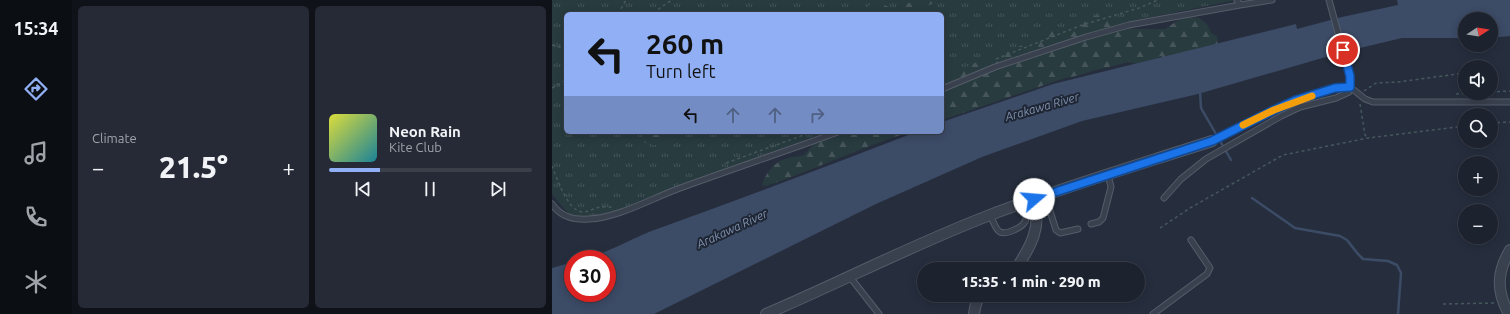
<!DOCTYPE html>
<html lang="en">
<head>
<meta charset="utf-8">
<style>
	:root { --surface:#1c222e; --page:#252a36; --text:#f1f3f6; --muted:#a0a4aa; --line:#3a3f4a; --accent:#90aff4 }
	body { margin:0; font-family:Ubuntu,sans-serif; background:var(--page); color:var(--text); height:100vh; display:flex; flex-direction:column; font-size:15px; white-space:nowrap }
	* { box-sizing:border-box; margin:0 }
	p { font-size:13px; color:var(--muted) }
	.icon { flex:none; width:22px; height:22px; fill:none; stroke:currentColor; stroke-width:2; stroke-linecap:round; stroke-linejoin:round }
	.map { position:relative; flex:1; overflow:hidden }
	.panel { display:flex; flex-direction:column; gap:6px; padding:6px; background:#0f1319; width:480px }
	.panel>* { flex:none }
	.banner { position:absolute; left:12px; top:12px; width:380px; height:122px; border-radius:6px; box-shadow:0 2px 10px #0003,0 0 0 1px var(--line); background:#90aff4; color:#111; overflow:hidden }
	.needle { width:26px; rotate:78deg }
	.buttons { position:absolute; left:906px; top:12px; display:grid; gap:8px }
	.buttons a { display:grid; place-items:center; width:40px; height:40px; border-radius:50%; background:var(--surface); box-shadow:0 2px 10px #0003,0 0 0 1px var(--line); font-size:20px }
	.speed { position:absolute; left:12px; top:250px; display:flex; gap:8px; font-size:20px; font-weight:700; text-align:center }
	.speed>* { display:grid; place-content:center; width:52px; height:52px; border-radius:50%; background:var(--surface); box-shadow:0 2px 10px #0003,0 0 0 1px var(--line); line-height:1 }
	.speed .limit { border:6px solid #d22; background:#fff; color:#111 }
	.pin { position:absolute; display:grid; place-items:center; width:34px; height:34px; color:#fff; margin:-17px; border:2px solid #fff; border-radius:50%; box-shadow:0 1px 4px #0007 }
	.me { position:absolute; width:44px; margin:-22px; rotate:72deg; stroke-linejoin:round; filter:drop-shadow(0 0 3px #0008) }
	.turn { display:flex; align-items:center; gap:14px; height:84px; padding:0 16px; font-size:18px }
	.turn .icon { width:52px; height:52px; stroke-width:2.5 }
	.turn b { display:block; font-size:28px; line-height:34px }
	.lanes { display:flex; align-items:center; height:38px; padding:0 16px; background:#0003; justify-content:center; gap:20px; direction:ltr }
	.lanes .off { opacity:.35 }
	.big { font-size:30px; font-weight:800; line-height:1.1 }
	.panel .tile { flex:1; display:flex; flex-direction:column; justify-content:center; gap:6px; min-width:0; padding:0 14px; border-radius:6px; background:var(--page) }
	.song { display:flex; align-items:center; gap:12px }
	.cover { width:48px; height:48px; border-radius:6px; background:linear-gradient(135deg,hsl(60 70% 55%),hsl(190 70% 35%)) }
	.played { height:4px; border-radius:2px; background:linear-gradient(90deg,var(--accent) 25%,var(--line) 25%) }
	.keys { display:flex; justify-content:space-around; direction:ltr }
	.heat { display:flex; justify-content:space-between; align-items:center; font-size:22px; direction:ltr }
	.panel .tiles { flex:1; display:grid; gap:6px; grid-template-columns:repeat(2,1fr) }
	.trip { position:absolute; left:365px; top:262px; width:228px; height:40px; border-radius:20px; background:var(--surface); box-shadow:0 2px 10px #0003,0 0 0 1px var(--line); font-weight:800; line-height:40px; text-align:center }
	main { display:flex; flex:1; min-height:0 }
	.tab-bar { display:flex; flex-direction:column; width:72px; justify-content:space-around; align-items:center; background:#0b0e12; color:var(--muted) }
	.tab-bar .icon { width:28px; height:28px }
	.tab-bar .active { color:var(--accent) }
	.tab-bar b { font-size:18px; color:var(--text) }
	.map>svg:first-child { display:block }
	.grass { fill:url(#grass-tufts) }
	.forest { fill:url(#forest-firs) }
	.water { fill:#3c4b66 }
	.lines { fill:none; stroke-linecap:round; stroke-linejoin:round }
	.stream { stroke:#3c4b66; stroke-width:2.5 }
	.service-casing { stroke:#555c69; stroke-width:7 }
	.minor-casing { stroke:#555c69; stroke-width:12 }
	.path { stroke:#46585c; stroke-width:1.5; stroke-dasharray:3 3; stroke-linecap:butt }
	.service { stroke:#3a414e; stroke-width:5 }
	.minor { stroke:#3a414e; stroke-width:10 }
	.route-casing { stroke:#114b97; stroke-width:10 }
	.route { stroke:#1a73e8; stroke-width:7 }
	.slow { stroke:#f59e0b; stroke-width:7 }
	.labels { text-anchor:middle; stroke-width:4; stroke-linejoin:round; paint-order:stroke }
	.water-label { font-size:12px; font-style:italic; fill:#7f90af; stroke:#1f2633 }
</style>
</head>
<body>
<main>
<nav class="tab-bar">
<b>15:34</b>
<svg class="icon active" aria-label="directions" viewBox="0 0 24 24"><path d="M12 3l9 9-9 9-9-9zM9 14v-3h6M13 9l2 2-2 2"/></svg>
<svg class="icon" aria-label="music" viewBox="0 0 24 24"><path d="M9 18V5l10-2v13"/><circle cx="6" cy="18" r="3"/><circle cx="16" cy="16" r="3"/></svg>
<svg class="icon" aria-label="phone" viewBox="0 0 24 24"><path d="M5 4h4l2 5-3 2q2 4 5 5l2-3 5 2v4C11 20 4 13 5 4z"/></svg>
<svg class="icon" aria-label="climate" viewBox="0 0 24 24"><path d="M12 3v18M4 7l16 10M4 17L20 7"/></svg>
</nav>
<section class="panel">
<div class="tiles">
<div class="tile"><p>Climate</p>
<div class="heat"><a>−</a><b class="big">21.5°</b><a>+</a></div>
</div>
<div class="tile">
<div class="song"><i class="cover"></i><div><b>Neon Rain</b><p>Kite Club</p></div></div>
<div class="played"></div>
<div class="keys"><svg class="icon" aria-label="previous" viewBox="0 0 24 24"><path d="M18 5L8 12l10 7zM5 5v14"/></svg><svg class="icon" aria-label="pause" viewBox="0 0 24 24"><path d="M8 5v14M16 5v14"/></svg><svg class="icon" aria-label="next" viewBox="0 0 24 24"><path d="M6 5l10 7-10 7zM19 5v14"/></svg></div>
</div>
</div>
</section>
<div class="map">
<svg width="958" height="314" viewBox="0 0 958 314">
	<defs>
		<pattern id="grass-tufts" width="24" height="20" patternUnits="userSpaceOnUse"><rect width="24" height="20" fill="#283b3f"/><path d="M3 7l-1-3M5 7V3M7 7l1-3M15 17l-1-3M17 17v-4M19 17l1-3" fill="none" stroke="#455559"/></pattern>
		<pattern id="forest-firs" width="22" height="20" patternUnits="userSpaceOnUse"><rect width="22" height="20" fill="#283b3f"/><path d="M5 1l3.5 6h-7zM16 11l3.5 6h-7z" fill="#455559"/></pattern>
	</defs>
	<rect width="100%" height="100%" fill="#262e3e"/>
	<path class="grass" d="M0 0H684L545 28 390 85V14H14V132H276L187 164 73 208 40 217H27L16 213 0 194Z"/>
	<path class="forest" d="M362 0H388L367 10 352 14H308C319 1 325 0 339 8L350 7Z
		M556 13 568 19 580 29H613L625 21 638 17 647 18 655 24 659 33 665 36 666 46 617 59 608 56 599 63 589 65 577 62 544 70 524 76 513 78 390 120V77L446 53 460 50 496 32 517 26 545 15Z
		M94 132H124L107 145H101L99 143H93L89 138Z
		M292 132H358C309 147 262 170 214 186L210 185C214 172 223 161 236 158 241 156 247 157 252 155 256 151 259 146 264 143 273 138 284 140 292 132Z"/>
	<path class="water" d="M845 0H958V36L939 38V19H913V38H850L791 52 646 94 530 121 430 157 324 204 102 314H0V268L21 262V293H55V259H32C58 252 80 238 105 229 192 198 278 165 364 132H390V122L501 84 744 24 745 29 790 17 846 5Z"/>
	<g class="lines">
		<path class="stream" d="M648 91 649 108 679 160
			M700 198 743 228 788 236 795 240 806 254 811 259 836 261 845 265 849 273 846 314"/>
		<g class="service-casing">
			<path id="service" d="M685 0 688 5 720 0
				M390 89 443 67 534 37 577 25 688 5
				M660 141 722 110 744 101 783 88 798 87 813 99 821 102H958
				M493 195 504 230 508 233 526 229
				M612 198 629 179 654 159 729 116 748 107 784 98 797 92 798 76 777 0
				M0 204C9 217 21 220 37 219 64 218 97 200 123 190 177 170 232 152 286 132
				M438 215C441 220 443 229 448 232 454 235 473 227 474 219 475 214 471 208 469 203
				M539 224 547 222 551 218 559 187 556 175
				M298 277 327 314
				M601 314 655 274 658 268 639 240"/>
		</g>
		<g class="minor-casing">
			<path id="minor" d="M464 269C479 246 490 227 482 199
				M214 314C289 282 362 244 438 215 511 187 586 165 660 141
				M422 314C423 307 424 300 429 295
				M957 314C944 291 945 272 958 250"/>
		</g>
		<path class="path" d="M66 14 74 0
			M102 14 109 7 120 0
			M0 45 7 47H14
			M444 59 530 25 587 8 606 0
			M0 88 14 80
			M812 91 824 83 846 82 913 73
			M939 92 958 91
			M904 94 926 93
			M808 104 813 135 816 138
			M939 123 958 122
			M174 163 260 132
			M0 166C5 178 15 210 30 212 37 212 42 208 49 207 52 207 57 207 61 207
			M608 228 638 208 731 155 816 138 913 126
			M891 304 943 303"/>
		<use href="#service" class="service"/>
		<use href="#minor" class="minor"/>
	</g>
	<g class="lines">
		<g class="route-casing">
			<path id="route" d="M482 199 660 141 722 110 744 100 783 88 798 87V76L791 50"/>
		</g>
		<use href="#route" class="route"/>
		<path class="slow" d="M691 125 722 110 760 96"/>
	</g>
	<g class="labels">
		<g class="water-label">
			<text transform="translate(490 107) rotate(-16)" y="4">Arakawa River</text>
			<text transform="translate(180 229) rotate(-25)" y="4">Arakawa River</text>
		</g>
	</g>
</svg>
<div class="buttons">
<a><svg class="needle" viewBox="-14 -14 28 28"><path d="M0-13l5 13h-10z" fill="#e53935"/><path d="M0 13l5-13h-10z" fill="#a0a4aa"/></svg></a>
<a><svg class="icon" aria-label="sound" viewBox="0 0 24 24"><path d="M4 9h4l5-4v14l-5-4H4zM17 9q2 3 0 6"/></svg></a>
<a><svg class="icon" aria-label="search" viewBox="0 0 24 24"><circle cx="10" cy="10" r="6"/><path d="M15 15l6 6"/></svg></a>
<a>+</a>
<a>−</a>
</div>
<div class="speed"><div class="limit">30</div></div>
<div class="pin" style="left:791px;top:50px;background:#d93025"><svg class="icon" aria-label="arrive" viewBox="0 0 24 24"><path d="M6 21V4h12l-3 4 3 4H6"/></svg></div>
<svg class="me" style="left:482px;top:199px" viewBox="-20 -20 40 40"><circle r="19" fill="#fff"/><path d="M0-13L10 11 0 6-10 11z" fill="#1a73e8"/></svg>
<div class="trip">15:35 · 1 min · 290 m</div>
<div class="banner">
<div class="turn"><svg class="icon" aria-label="left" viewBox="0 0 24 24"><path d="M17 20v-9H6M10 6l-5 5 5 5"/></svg><div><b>260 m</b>Turn left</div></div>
<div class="lanes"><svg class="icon" aria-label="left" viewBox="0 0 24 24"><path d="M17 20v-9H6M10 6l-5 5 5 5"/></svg><svg class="icon off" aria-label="ahead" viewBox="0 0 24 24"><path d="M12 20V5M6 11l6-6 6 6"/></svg><svg class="icon off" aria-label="ahead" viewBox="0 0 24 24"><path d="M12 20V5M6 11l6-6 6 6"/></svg><svg class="icon off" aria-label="right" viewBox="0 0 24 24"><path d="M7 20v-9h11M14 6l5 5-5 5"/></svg></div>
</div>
</div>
</main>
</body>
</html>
